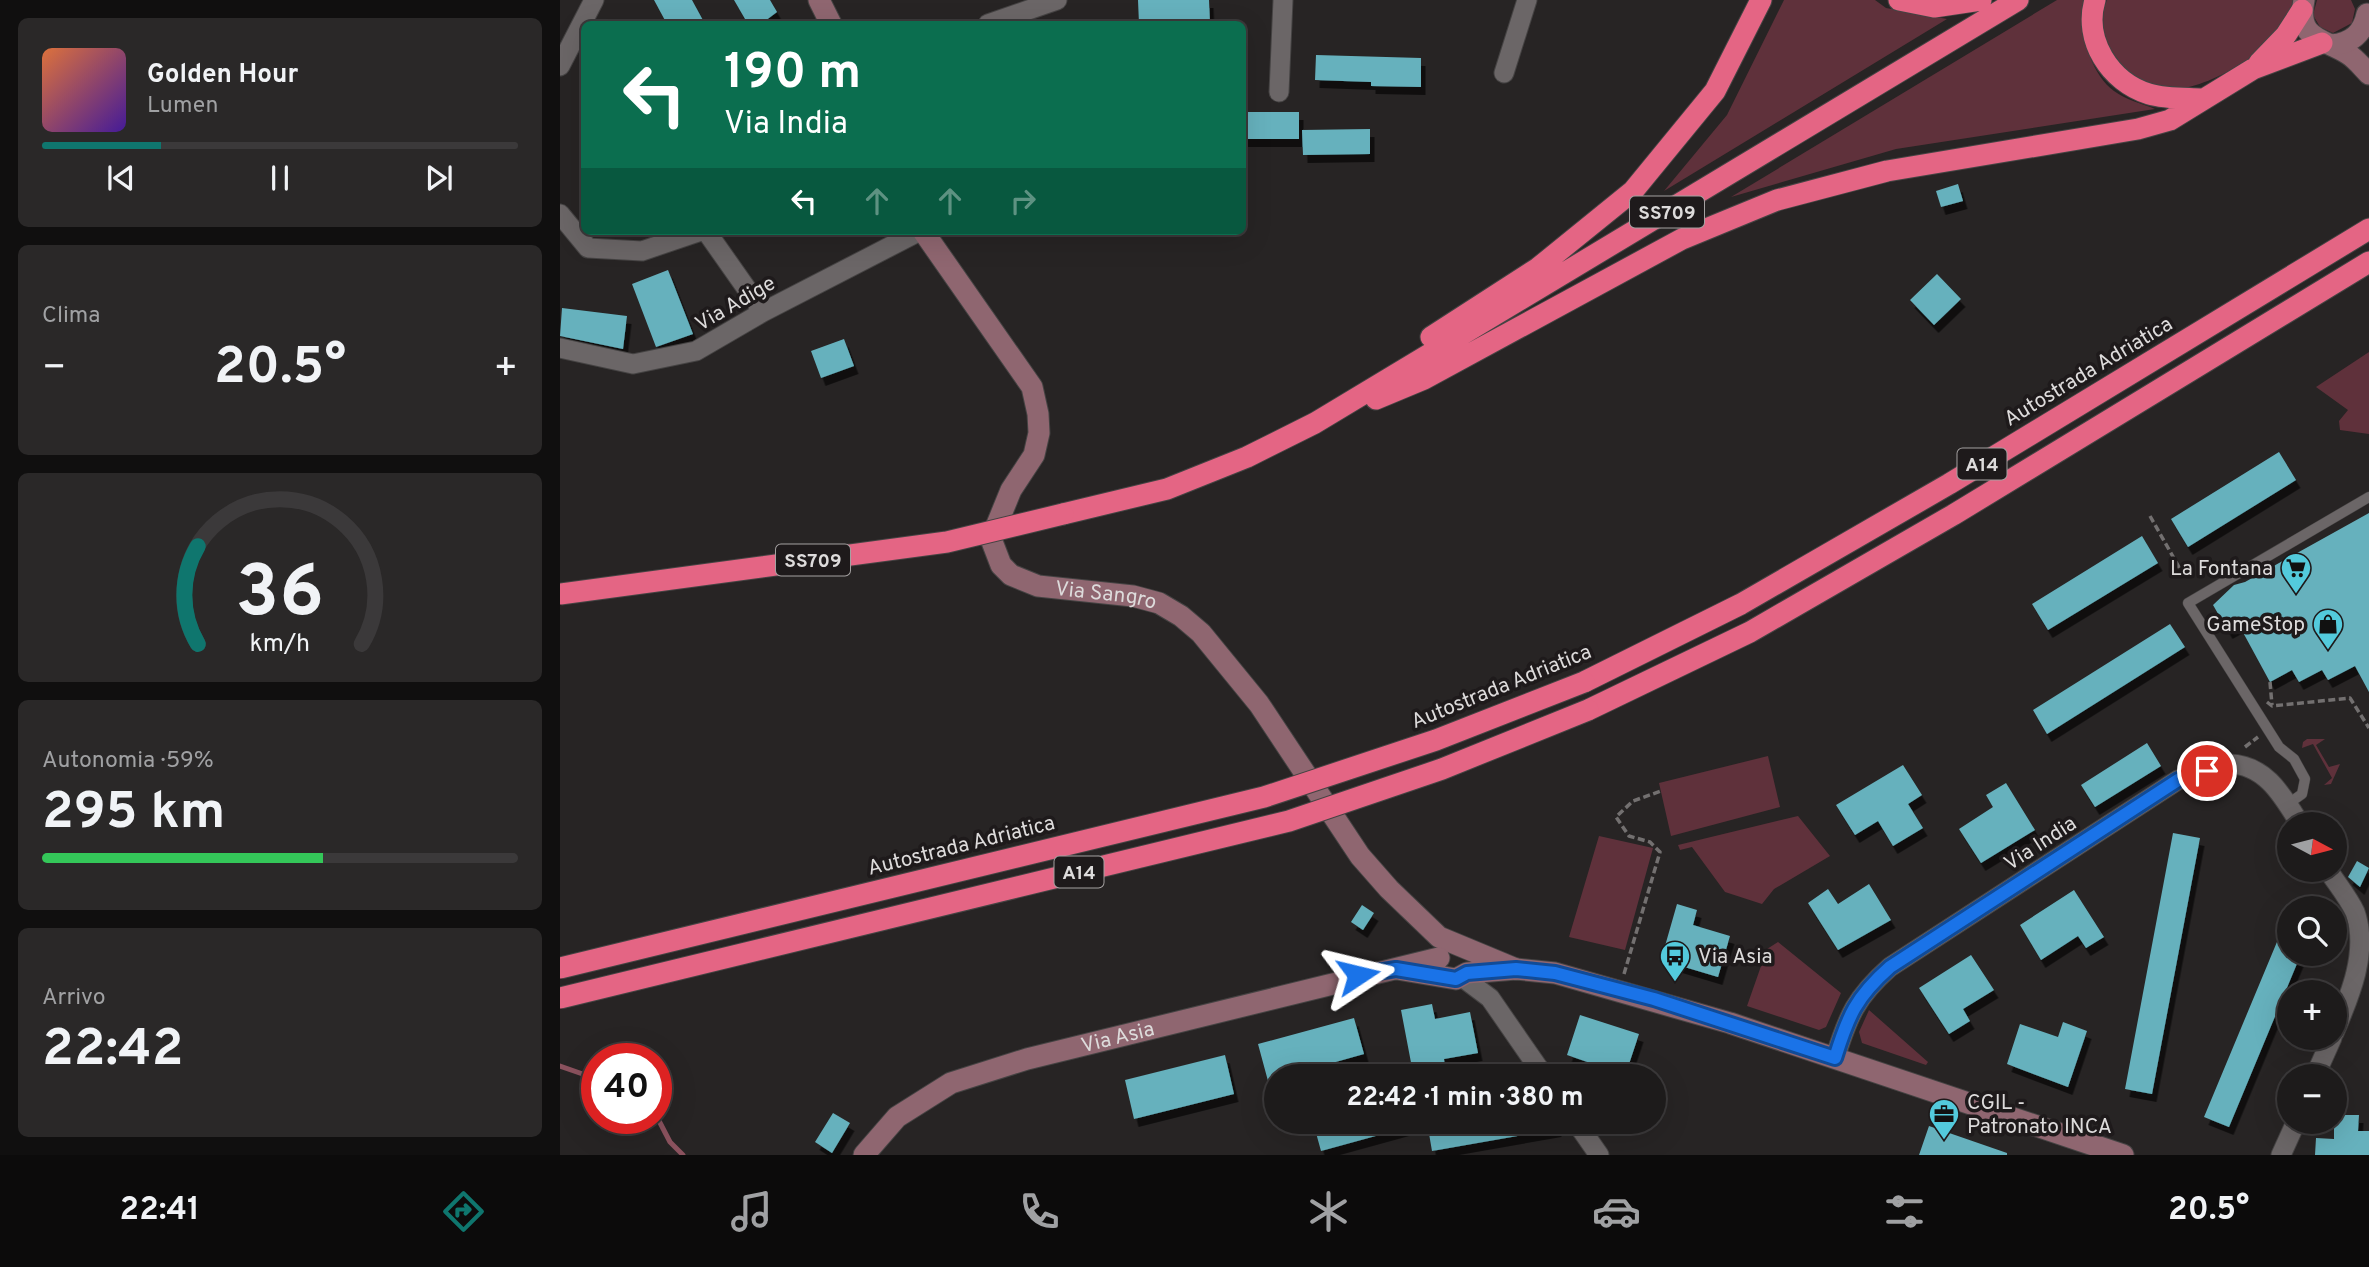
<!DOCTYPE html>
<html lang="it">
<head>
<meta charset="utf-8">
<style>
	:root { --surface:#1d1b1b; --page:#2a2828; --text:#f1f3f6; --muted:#a0a1a3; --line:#3b393a; --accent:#0f766e }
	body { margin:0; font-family:Overpass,sans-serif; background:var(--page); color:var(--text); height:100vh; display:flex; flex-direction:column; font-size:26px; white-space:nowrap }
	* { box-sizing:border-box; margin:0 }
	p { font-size:23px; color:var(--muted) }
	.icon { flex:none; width:38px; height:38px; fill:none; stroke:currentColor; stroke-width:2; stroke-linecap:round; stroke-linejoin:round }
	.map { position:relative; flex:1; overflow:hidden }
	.panel { display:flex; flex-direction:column; gap:18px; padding:18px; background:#100f0f; width:560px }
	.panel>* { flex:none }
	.banner { position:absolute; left:21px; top:21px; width:665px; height:214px; border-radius:10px; box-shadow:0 7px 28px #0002,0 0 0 2px var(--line); background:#0b6e4f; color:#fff; overflow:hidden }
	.needle { width:46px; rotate:97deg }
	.buttons { position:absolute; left:1717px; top:812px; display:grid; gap:14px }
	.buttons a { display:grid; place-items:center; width:70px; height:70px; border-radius:50%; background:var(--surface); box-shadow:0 7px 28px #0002,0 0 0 2px var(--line); font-size:35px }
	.speed { position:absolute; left:21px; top:1043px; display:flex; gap:14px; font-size:35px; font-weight:700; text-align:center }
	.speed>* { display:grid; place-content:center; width:91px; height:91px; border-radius:50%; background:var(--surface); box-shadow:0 7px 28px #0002,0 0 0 2px var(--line); line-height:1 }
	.speed .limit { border:10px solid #d22; background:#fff; color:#111 }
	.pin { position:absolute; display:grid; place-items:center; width:60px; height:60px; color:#fff; margin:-30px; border:4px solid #fff; border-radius:50%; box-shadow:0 2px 7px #0007 }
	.me { position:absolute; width:77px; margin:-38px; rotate:80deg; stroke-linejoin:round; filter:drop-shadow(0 0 5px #0008) }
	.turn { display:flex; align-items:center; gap:24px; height:147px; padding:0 28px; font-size:32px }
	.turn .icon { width:91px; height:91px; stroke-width:2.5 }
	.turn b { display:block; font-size:49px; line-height:60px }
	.lanes { display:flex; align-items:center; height:66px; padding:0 28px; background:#0003; justify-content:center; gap:35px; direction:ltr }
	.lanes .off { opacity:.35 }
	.big { font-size:52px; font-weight:700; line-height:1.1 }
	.panel .widget { flex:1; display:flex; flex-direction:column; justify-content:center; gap:10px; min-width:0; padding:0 24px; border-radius:10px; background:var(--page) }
	.panel .dial { align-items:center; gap:0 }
	.dial svg { height:182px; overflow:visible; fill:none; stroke:var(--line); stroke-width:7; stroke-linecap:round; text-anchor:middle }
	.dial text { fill:var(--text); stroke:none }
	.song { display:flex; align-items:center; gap:21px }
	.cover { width:84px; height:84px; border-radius:10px; background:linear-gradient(135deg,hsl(20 70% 55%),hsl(260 70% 35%)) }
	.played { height:7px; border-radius:4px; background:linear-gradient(90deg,var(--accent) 25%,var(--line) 25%) }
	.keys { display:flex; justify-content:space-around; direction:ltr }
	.heat { display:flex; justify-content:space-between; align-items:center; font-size:38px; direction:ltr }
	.charge { height:10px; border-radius:5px; background:linear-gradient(90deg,#34c759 59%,var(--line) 0) }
	.trip { position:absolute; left:704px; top:1064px; width:402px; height:70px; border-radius:35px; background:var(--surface); box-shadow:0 7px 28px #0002,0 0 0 2px var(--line); font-weight:700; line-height:70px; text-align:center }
	.dock { display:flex; height:112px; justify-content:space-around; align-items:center; background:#0c0b0b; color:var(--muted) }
	.dock .icon { width:49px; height:49px }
	.dock .current { color:var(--accent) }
	.dock b { font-size:32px; color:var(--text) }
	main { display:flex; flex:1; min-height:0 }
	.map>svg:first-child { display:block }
	.green { fill:#5f313b }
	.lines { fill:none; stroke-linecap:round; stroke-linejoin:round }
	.stream { stroke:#8b525e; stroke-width:5 }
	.building { fill:#66b1bd; filter:url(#shadow) }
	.lane-casing { stroke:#454343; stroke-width:11 }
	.street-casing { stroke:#454343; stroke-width:21 }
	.secondary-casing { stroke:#454343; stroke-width:23 }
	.highway-casing { stroke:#454343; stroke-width:23 }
	.path { stroke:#737070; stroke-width:3.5; stroke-dasharray:7 3.5; stroke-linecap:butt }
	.lane { stroke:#6b6667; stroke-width:10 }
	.street { stroke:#6b6667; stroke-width:19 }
	.secondary { stroke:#8f6670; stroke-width:21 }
	.highway { stroke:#e46584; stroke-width:21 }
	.highway-bridge-casing { stroke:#454343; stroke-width:23; stroke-linecap:butt }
	.highway-bridge { stroke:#e46584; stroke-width:21 }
	.route-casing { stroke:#114b97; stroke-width:18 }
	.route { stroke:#1a73e8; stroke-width:12 }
	.labels { text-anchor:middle; stroke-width:7; stroke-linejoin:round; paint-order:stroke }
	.shield { fill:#1e1a1b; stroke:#a4a1a1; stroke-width:2 }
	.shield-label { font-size:19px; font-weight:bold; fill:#dddbdb }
	.street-label { font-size:21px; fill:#dddbdb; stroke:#1e1a1b }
	.poi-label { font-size:21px; fill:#dddbdb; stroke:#1e1a1b; text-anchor:end }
</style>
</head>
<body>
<main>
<section class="panel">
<div class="widget">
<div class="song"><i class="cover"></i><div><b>Golden Hour</b><p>Lumen</p></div></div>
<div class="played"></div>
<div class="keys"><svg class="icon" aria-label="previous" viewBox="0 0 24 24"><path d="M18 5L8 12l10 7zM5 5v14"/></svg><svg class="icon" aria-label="pause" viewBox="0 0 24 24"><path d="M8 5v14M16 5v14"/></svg><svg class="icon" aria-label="next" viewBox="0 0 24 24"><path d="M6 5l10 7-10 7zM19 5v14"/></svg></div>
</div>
<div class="widget"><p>Clima</p>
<div class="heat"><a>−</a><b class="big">20.5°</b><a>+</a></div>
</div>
<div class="widget dial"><svg viewBox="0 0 100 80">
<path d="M14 69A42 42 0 1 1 86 69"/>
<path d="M14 69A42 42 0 0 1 14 26" stroke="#0f766e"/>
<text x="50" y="56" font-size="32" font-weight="700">36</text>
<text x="50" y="72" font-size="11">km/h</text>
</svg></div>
<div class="widget"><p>Autonomia · 59%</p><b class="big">295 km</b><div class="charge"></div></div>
<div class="widget"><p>Arrivo</p><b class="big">22:42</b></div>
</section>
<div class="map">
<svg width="1809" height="1155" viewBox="0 0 1809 1155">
	<defs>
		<filter id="shadow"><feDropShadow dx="4.5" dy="8" stdDeviation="0" flood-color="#0009"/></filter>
	</defs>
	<rect width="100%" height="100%" fill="#272424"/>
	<path class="green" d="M1224 0H1315L1326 8 1387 19 1104 191 1167 115Z
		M1497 0H1524C1520 30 1528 71 1554 91 1564 99 1583 104 1595 109L1336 149 1171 197Z
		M1547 0H1733C1727 45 1649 91 1606 90 1583 90 1563 69 1552 51 1543 36 1540 16 1547 0Z
		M1757 0H1791L1795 9 1792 23 1773 33 1760 27 1753 15Z
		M1809 352V434L1780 430 1779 421 1788 410 1756 387Z
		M1747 739H1765L1756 745 1769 767 1780 764 1771 784 1764 785 1772 778 1753 744 1742 748 1743 742Z
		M1208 756 1220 807 1111 836 1099 783Z
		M1238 816 1270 856 1214 889 1202 904 1165 892 1132 847 1120 850 1118 845Z
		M1039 836 1093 848 1065 950 1009 937Z
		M1218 942 1281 993 1266 1027 1259 1030 1187 1006 1207 949Z
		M1309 1010 1368 1062 1366 1065 1302 1043 1299 1032Z"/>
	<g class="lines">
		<path class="stream" d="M0 1066 37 1079
			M96 1115 110 1142 123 1155"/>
	</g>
	<path class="building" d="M94 0H132L145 24H107Z
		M174 0H210L217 12 201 24H188Z
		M578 0H649L650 23 579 24Z
		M756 55 861 58V87L811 86V82L755 80Z
		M682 112H739V139H682Z
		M810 129V154L743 155 742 130Z
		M1398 184 1403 201 1381 207 1376 191Z
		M108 270 133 334 96 347 72 284Z
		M1377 274 1401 299 1374 325 1350 300Z
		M2 308 67 316 63 349 0 336Z
		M284 339 294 366 261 378 251 351Z
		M1719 452 1736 480 1628 547 1611 519Z
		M1809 513V692L1795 666 1768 680 1762 670 1739 682 1732 670 1710 682 1679 625 1668 631 1653 605 1674 585 1685 582Z
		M1582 536 1598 563 1488 630 1472 604Z
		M1610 624 1625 647 1487 734 1473 710Z
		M1587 743 1601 766 1535 807 1521 785Z
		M1343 765 1362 795 1348 804 1363 828 1333 846 1318 821 1295 835 1276 805Z
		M1446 783 1475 830 1421 863 1399 829 1433 807 1426 795Z
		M1613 833 1640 838 1592 1094 1565 1089Z
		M1797 861 1809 868 1800 887 1788 877Z
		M1309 884 1331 920 1278 950 1248 903 1268 889 1278 904Z
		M1514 890 1544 937 1526 948 1518 936 1481 960 1460 925Z
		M1117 904 1137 910 1133 925 1170 936 1158 977 1101 960Z
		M802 905 814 913 803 930 791 922Z
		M1729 913V954H1741L1669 1127 1644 1117Z
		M1411 955 1434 990 1403 1009 1410 1021 1389 1034 1359 988Z
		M872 1004 875 1019 910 1012 918 1053 884 1059 885 1067 853 1073 841 1010Z
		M1020 1015 1079 1034 1065 1076H1035L1039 1066 1007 1055Z
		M794 1018 804 1054 708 1081 698 1044Z
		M1503 1022 1527 1031 1508 1087 1447 1064 1460 1024 1498 1037Z
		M665 1055 674 1094 574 1119 565 1080Z
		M273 1113 290 1123 272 1153 255 1142Z
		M1774 1115H1799L1798 1131H1809V1155H1755L1756 1138 1774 1139Z
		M753 1122H851L852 1126 761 1151Z
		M867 1122H996L997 1129 872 1151Z
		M1369 1126 1447 1153V1155H1359Z"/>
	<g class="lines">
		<g class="lane-casing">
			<path id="lane" d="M1728 804 1742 794 1745 779 1734 759 1719 747 1628 603 1809 497"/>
		</g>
		<g class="street-casing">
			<path id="street" d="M428 24 497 0
				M0 66 34 0
				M944 73 967 0
				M719 92 723 0
				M0 214 28 248 82 251 141 231
				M146 231 203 312
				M0 348 73 364 136 351 203 312 360 231
				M1768 870C1777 884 1788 897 1795 912 1809 951 1790 996 1774 1033
				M902 977 930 998 984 1076
				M1275 1058C1288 1016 1296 997 1330 967L1618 780C1632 775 1651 765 1666 764 1704 762 1723 796 1740 824
				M1755 1076 1772 1038
				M1016 1122 1039 1155
				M1721 1155 1736 1122"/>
		</g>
		<g class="secondary-casing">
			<g id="secondary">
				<path d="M259 0 271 24"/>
				<path d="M1744 0C1736 40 1763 38 1788 54 1796 59 1802 67 1809 74"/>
				<path d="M1772 45C1792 43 1803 33 1807 14"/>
				<path id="s1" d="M363 231 472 387 478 414 479 433 474 455 451 490 431 539 441 565 451 575 478 586 573 596 599 603 621 616 641 633 699 704 800 856 829 889 879 937 956 969"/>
				<path d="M837 969 896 979 907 973 956 969 995 973 1170 1023 1563 1155"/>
				<path id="s2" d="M304 1155 337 1117 391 1083 467 1059 879 958"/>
			</g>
		</g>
		<g class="highway-casing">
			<path id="highway" d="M1339 0 1374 7 1421 0
				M1535 0C1523 40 1550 82 1589 94 1606 99 1625 98 1643 99
				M1699 63 1726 35 1742 10
				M871 337 978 268 1073 191 1155 91 1201 0
				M816 399 864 379 1122 239 1217 200 1327 171 1578 129 1610 120 1693 69 1762 43
				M503 514 607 489 687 457 755 423 1458 0
				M1024 682 1181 604 1389 484 1809 229
				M1028 710 1190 632 1393 515 1809 262"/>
		</g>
		<path class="path" d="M1590 516 1620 569
			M1710 682 1712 705
			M1707 702 1712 706 1790 698 1809 728
			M1685 747 1698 737
			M1064 974 1100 852 1090 842 1069 836 1056 817 1073 801 1101 791"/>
		<use href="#lane" class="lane"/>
		<use href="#street" class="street"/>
		<use href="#secondary" class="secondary"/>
		<use href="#highway" class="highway"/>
		<g class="highway-bridge-casing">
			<path id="highway-bridge" d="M0 594 387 542 503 514
				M0 968 704 797 876 740 1024 682
				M0 998 729 821 882 769 1028 710"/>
		</g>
		<use href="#highway-bridge" class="highway-bridge"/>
	</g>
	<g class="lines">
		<g class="route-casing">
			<path id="route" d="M798 975 836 969 896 979 907 973 956 969 995 973 1094 999 1275 1058C1288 1016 1296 997 1330 967L1618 780 1647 771"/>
		</g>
		<use href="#route" class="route"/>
	</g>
	<defs>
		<g id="supermarket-pin" transform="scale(1.575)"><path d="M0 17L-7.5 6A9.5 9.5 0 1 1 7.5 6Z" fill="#53cadc" stroke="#1e1a1b"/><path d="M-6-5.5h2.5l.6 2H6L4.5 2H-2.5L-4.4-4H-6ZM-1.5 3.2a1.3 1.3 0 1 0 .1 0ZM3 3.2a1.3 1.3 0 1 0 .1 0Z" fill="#111"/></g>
		<g id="shop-pin" transform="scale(1.575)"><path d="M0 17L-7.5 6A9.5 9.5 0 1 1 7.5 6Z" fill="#53cadc" stroke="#1e1a1b"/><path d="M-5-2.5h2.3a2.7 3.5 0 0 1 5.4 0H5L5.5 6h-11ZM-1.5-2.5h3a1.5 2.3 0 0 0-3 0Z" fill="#111"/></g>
		<g id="bus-pin" transform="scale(1.575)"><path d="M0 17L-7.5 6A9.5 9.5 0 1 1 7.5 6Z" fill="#53cadc" stroke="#1e1a1b"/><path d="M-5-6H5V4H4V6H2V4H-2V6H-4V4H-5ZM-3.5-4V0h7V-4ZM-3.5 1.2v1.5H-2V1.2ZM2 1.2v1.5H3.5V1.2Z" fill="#111"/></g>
		<g id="office-pin" transform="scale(1.575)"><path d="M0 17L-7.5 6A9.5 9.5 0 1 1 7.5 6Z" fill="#53cadc" stroke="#1e1a1b"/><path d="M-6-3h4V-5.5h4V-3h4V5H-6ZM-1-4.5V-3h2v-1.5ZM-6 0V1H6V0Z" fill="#111"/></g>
	</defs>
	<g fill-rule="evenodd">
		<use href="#supermarket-pin" x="1736" y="568"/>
		<use href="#shop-pin" x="1768" y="624"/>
		<use href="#bus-pin" x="1115" y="956"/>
		<use href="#office-pin" x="1384" y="1114"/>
	</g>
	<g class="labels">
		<g class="shield">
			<rect x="1070" y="196.5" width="74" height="31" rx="5"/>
			<rect x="1397.5" y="448.5" width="49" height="31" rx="5"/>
			<rect x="216" y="544.5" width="74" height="31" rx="5"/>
			<rect x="494.5" y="856.5" width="49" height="31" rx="5"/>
		</g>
		<g class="shield-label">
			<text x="1107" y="219">SS709</text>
			<text x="1422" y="471">A14</text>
			<text x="253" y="567">SS709</text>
			<text x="519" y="879">A14</text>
		</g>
		<g class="street-label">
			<text transform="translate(175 303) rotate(-30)" y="7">Via Adige</text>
			<text transform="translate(1528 371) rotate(-31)" y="7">Autostrada Adriatica</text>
			<text dy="7" stroke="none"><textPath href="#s1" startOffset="494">Via Sangro</textPath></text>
			<text transform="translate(941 686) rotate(-22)" y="7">Autostrada Adriatica</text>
			<text transform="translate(1480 843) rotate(-33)" y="7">Via India</text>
			<text transform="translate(401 845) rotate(-14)" y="7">Autostrada Adriatica</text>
			<text dy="7" stroke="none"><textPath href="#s2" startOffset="287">Via Asia</textPath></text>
		</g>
		<g class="poi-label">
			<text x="1713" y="575">La Fontana</text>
			<text x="1745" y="631">GameStop</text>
			<text x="1138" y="963" text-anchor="start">Via Asia</text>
			<text x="1407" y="1109" text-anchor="start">CGIL -<tspan x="1407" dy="24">Patronato INCA</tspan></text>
		</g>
	</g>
</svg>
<div class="buttons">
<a><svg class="needle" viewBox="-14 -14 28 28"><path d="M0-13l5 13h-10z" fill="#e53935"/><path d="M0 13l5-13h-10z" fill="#a0a1a3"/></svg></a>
<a><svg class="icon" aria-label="search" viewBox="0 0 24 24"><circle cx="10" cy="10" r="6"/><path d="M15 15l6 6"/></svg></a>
<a>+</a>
<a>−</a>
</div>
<div class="speed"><div class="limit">40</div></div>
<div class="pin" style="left:1647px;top:771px;background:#d93025"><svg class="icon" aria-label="arrive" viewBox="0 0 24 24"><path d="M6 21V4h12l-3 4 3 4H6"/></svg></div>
<svg class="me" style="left:798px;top:975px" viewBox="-20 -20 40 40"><path d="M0-17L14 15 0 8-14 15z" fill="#1a73e8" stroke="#fff" stroke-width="4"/></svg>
<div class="trip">22:42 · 1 min · 380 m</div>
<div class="banner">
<div class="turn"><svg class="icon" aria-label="left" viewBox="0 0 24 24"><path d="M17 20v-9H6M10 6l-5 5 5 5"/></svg><div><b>190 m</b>Via India</div></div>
<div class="lanes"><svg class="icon" aria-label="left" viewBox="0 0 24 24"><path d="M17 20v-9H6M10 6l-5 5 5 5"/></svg><svg class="icon off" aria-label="ahead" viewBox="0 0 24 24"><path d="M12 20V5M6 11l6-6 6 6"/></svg><svg class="icon off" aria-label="ahead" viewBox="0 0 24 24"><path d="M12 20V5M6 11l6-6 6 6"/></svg><svg class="icon off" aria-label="right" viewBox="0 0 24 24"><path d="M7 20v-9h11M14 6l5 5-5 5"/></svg></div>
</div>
</div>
</main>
<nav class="dock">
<b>22:41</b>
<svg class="icon current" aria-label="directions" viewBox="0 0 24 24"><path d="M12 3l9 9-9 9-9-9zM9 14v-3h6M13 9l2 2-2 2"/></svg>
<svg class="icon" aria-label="music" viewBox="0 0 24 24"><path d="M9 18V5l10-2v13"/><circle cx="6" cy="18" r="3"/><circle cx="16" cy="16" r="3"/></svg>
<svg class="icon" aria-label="phone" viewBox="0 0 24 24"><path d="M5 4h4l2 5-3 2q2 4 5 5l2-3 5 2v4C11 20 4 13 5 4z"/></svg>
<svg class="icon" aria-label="climate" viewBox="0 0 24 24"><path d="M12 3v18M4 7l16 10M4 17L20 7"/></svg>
<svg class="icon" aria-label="car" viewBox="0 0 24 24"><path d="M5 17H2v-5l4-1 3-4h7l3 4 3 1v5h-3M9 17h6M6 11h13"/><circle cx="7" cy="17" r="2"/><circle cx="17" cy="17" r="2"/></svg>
<svg class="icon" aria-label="filters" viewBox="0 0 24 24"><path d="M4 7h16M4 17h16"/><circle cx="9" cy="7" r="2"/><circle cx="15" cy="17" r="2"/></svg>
<b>20.5°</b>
</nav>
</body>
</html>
